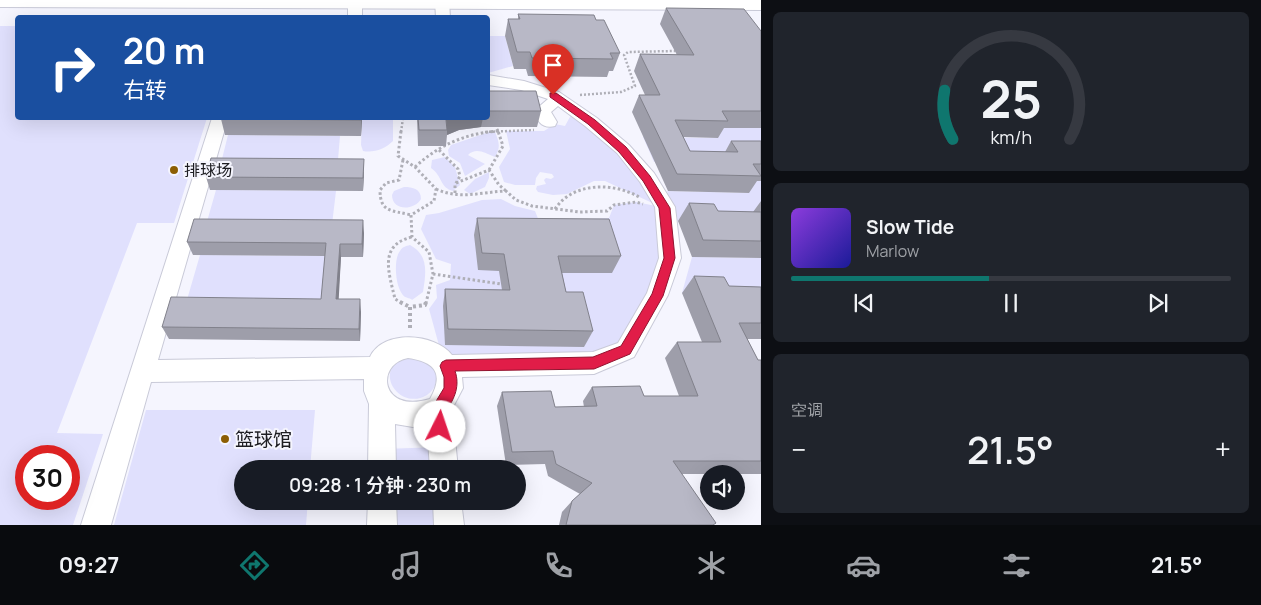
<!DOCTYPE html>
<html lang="zh">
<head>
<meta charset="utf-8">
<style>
	:root { --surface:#171b24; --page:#20242c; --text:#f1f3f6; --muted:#9ea1a6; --line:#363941; --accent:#0f766e }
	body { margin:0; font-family:Manrope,"Noto Sans SC",sans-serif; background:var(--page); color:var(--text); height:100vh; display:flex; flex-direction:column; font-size:19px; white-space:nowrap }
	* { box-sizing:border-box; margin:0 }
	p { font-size:16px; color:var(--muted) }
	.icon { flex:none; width:28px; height:28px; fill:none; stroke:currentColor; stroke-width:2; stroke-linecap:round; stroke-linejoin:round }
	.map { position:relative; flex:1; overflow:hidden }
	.panel { display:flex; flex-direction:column; gap:12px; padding:12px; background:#0d0f14; width:500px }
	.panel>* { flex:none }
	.hud { position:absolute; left:15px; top:15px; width:475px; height:105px; border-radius:5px; box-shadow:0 5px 20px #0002; background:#1a4fa0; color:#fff; overflow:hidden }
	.fabs { position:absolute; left:700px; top:465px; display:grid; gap:10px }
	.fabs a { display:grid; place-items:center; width:45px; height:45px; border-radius:50%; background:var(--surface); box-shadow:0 5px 20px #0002; font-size:25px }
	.speed { position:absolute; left:15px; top:445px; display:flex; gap:10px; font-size:25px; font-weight:700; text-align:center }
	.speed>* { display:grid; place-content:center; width:65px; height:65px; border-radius:50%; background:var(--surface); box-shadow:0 5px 20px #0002; line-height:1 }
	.speed .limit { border:8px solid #d22; background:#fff; color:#111 }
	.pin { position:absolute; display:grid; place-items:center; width:42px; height:42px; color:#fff; margin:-51px -21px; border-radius:50% 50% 50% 0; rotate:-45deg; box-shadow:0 0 5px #0007 }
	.pin .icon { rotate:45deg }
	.me { position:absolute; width:55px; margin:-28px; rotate:4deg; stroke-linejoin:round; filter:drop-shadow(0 0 4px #0008) }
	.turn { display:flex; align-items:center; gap:18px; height:105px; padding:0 25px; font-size:22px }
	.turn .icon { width:65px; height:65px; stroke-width:2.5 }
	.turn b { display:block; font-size:35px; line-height:42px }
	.big { font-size:38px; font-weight:600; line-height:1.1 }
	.panel .card { flex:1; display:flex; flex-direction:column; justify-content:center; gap:8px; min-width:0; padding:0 18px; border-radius:8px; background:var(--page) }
	.panel .dial { align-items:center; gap:0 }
	.dial svg { height:130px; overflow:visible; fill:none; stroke:var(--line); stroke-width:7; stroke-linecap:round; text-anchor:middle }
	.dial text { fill:var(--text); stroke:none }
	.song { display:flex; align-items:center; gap:15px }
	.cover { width:60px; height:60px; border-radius:8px; background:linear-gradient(135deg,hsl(270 70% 55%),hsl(240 70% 35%)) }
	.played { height:5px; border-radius:2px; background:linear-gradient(90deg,var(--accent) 45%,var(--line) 45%) }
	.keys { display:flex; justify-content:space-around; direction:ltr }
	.heat { display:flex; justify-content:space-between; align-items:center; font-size:28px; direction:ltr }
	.trip { position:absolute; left:234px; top:460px; width:292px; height:50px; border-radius:25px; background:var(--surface); box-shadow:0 5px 20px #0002; font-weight:600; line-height:50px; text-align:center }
	.tab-bar { display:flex; height:80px; justify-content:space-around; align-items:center; background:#090b0e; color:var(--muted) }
	.tab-bar .icon { width:35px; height:35px }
	.tab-bar .current { color:var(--accent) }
	.tab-bar b { font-size:22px; color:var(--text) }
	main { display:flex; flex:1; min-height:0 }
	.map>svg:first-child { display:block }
	.green { fill:#e0e0fd; fill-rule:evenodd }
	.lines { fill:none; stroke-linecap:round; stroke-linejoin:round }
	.minor-casing { stroke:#c9cad8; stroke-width:2 }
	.tertiary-casing { stroke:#c9cad8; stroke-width:2 }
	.path-far2 { stroke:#afafb7; stroke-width:2.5; stroke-dasharray:2 2; stroke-linecap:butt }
	.path-far1 { stroke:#afafb7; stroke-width:3; stroke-dasharray:2.5 2.5; stroke-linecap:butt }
	.path { stroke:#afafb7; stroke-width:4; stroke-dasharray:3 3; stroke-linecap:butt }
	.minor { fill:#fff; fill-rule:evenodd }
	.tertiary { fill:#fff; fill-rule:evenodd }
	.wall { fill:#9e9eaa }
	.shaded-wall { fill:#81818b }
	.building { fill:#b8b8c6; stroke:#81818b }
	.route { fill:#e11d48; stroke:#92132f }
	.poi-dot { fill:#8c5e04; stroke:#f5f5fe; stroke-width:2 }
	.labels { text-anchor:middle; stroke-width:4; stroke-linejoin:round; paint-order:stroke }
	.poi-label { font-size:16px; fill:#1d1d22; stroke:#f5f5fe; text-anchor:start }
	.near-poi-label { font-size:19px; fill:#1d1d22; stroke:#f5f5fe; text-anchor:start }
</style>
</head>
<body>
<main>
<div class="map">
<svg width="761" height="525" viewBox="0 0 761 525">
	<rect width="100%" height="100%" fill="#f5f5fe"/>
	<path class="green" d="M0 26H17L18 118H207L174 223H137L57 433 103 434 73 525H0ZM26 456H69V499H26Z
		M488 36H505L513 66 488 73Z
		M571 115 591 122 623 149 647 178 665 207 670 258 657 295 626 350 594 363 457 366 440 349 429 309 437 298 436 285 450 280 451 264 436 259 421 229 426 215 439 213 482 200 501 199 515 206 535 211 541 226 567 225 572 220 609 218 614 205 636 202 661 207 605 181H594L567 194 553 195 538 192 536 189 537 186 546 184 544 180 546 178 551 179 554 177 552 174 540 172 536 178 535 185H515L504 182 499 167 510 149 506 131H544L555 124 565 126Z
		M362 118H393V141C385 149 374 153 363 151L361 145Z
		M712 128H761V159L654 162 643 137 717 138Z
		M489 132H495C499 142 501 147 495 157 485 153 476 147 468 155L485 164 465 176 460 163 449 156 448 150 451 145Z
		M228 135 340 136 337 172 219 171Z
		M445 157 455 167 460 185 453 191C440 188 442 175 431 168L432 160Z
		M489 172V178L485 187 470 194 464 190 475 179Z
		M742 181H761V216L703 221H677L667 191 748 193Z
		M404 187C413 187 421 189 421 199 414 211 392 211 392 195L394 191Z
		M216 190 336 191 331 233 204 232Z
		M410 245C429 255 426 273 423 292L412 300C412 299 405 297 405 297 395 290 393 259 400 251 402 247 406 246 410 245Z
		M200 255 328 256 323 312 184 310Z
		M692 257 761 258V303L682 293Z
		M408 356 425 359 436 371C437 381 436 389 427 395 399 412 370 368 408 356Z
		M146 410H315L310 469H242V501H308L306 525H114Z
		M442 447 444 469H382V449Z
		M382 501H447L449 525H382Z"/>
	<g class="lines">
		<g class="minor-casing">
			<path id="minor" d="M348 0H362V18H348Z
				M435 0H449L450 18H436Z
				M488 75 524 81 559 92 597 118 629 145 654 173 675 207 681 258 668 295 634 357 594 374 462 377 463 388 452 409 458 469H430L427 425 413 427 395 424 396 469H368L369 404 364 391V379L151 382 111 525H81L212 118H228L158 360 370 357C383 329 435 333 452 355L593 352 618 343 647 293 659 258 655 207 640 182 617 153 585 126 558 106 551 112 557 122 555 126C543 129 537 122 534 111L548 99 521 90 488 85ZM408 358C436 362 444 374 430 399 380 414 375 364 408 358Z
				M368 501H396L397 525H367Z
				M433 501H461L464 525H434Z"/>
		</g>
		<g class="tertiary-casing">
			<path id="tertiary" d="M0 0H761V10L0 7Z"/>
		</g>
		<path class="path-far2" d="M580 95 621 92 635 86 624 55 628 52 675 51
			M497 129 499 132
			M401 132 403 118
			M485 132 534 130"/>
		<path class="path-far1" d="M401 131 398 156 415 167 436 189 434 201 411 215 412 237 429 252 433 274 426 303
			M439 150 458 169 460 176 455 185V195
			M403 160 399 180 386 183 380 190C380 213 392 210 411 215
			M415 167C439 145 464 134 497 131
			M489 170 503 146 498 131
			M456 183 489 170 499 185 506 191
			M436 189C460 200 481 192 506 191L516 200 532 206 580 212 607 211 614 205 636 202 643 204
			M555 209C573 182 613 182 639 197
			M433 274 501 284
			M402 303 395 299C389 273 378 245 412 237"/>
		<path class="path" d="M400 302 410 307
			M410 328V307L425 305 426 302"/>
		<use href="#minor" class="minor"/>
		<use href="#tertiary" class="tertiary"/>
	</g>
	<path class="wall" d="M666 8 761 31V128H724L718 138 683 137 690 151 725 152 731 141H761V181H757L749 193 668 191 632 112 639 95H645L634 71 640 54 677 55 660 24Z
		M518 14 596 20 620 53 613 71H609L607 77 528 76 526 69H514L505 36 508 19H518Z
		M488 91 541 111 537 127H481L459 130 447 135 446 146H418L417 118H488Z
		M362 118 361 136 225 135 221 119Z
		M364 172 363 191 210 190 206 177Z
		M761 201V258L692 257 678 221 689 203 718 211 753 212Z
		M477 218 621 256 612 273H562L566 292 593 331 584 347 445 345 443 306 445 289 502 290 499 271 478 270 474 235Z
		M364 233 363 257H341L338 299 361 312 360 341 169 339 162 327 321 299 325 256 193 255 187 242Z
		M694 276 729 286 761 287V339H747L758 360H761V474H681L713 525H559L562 512 572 501 580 494 548 476 545 464 506 465 497 406 502 392 555 407H584L583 401 592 387 644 396H679L665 358 677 342H702L682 293Z"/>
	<path class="shaded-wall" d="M361 118H362L361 136Z
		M453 118H483L481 127 459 130 447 135V130L446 120Z
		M364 159V172L363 191V178Z
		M363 220 364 233 363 257 362 244Z
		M340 244 341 257 338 312 336 299Z
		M360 299 361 312 360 341 359 329Z"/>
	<path class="building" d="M666 8 744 9 761 31V111H722L728 121 675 120 690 151 738 152 731 141H761V164H753L761 176 677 174 639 95H660L640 54 694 55Z
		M518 14 594 15 596 20H604L620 53H610L613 59 532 58 530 52H517L508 19H520Z
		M488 91H536L541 111H488Z
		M221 118H361V120L221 119Z
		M418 118H453L446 120 447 130H419Z
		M211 158 364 159 363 178 206 177Z
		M689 203 714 204 718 211 761 212V241L703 240Z
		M477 218 609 219 621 256H558L566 292H583L593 331 448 329 445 289 510 290 504 254 482 253Z
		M194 219 363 220 362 244H340L336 299H360L359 329 162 327 171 297 321 299 326 243 187 242Z
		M694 276 724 277 729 286 761 287V323H739L758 360H761V461H673L716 523 713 525H566L572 501 592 483 556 464 553 451 512 452 502 392 551 391 555 407 597 406 592 387 640 386 644 396H698L677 342H721Z"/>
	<path class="route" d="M550 93H556L595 120 626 147 650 176 670 208 675 258 663 296 630 354 594 369 455 371C460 385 455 399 446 410L448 427 445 432 440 434 436 432 432 408 444 388V377L440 366 442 362 446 360 593 357 621 346 652 294 664 258 659 208 643 181 619 152 588 124 550 97Z"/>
	<g class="poi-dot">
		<circle cx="174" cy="170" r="5"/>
		<circle cx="225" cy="439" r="5"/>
	</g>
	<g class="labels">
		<g class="poi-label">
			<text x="184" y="176">排球场</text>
		</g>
		<g class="near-poi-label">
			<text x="235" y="446">篮球馆</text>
		</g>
	</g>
</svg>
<div class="fabs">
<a><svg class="icon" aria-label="sound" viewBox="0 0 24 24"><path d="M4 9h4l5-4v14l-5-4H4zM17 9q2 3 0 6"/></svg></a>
</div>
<div class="speed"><div class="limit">30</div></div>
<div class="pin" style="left:553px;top:95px;background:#d93025"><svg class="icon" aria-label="arrive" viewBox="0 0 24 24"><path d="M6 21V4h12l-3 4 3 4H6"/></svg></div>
<svg class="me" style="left:440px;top:427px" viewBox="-20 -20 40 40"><circle r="19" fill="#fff"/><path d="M0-13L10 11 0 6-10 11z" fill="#e11d48"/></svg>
<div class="trip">09:28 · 1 分钟 · 230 m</div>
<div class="hud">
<div class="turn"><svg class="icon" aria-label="right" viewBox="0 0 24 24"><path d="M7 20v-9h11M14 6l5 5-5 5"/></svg><div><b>20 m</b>右转</div></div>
</div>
</div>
<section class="panel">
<div class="card dial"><svg viewBox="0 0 100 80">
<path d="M14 69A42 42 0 1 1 86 69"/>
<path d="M14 69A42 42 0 0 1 9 39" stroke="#0f766e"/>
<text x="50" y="56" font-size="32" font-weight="700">25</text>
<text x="50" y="72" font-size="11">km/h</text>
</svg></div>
<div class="card">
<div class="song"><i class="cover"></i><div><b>Slow Tide</b><p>Marlow</p></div></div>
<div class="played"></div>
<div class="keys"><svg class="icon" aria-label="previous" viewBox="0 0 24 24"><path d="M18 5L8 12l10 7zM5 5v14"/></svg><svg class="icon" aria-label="pause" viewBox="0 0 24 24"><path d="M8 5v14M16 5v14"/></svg><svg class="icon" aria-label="next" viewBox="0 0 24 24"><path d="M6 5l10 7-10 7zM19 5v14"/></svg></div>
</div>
<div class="card"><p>空调</p>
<div class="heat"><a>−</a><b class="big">21.5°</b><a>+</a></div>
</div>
</section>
</main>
<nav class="tab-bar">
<b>09:27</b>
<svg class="icon current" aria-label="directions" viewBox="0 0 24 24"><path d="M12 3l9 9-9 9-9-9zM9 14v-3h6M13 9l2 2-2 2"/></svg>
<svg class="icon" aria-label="music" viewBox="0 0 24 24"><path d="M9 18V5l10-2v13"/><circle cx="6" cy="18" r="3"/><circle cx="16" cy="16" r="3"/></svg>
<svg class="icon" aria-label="phone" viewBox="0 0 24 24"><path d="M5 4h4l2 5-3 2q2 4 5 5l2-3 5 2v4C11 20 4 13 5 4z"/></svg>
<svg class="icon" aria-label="climate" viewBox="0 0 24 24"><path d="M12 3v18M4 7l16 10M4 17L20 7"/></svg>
<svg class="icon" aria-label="car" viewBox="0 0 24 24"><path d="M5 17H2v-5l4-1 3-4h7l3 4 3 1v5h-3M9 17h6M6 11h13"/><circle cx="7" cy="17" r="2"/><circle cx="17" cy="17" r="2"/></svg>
<svg class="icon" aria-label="filters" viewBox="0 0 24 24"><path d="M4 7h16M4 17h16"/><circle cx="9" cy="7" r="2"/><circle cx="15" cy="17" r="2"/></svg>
<b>21.5°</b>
</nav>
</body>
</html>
